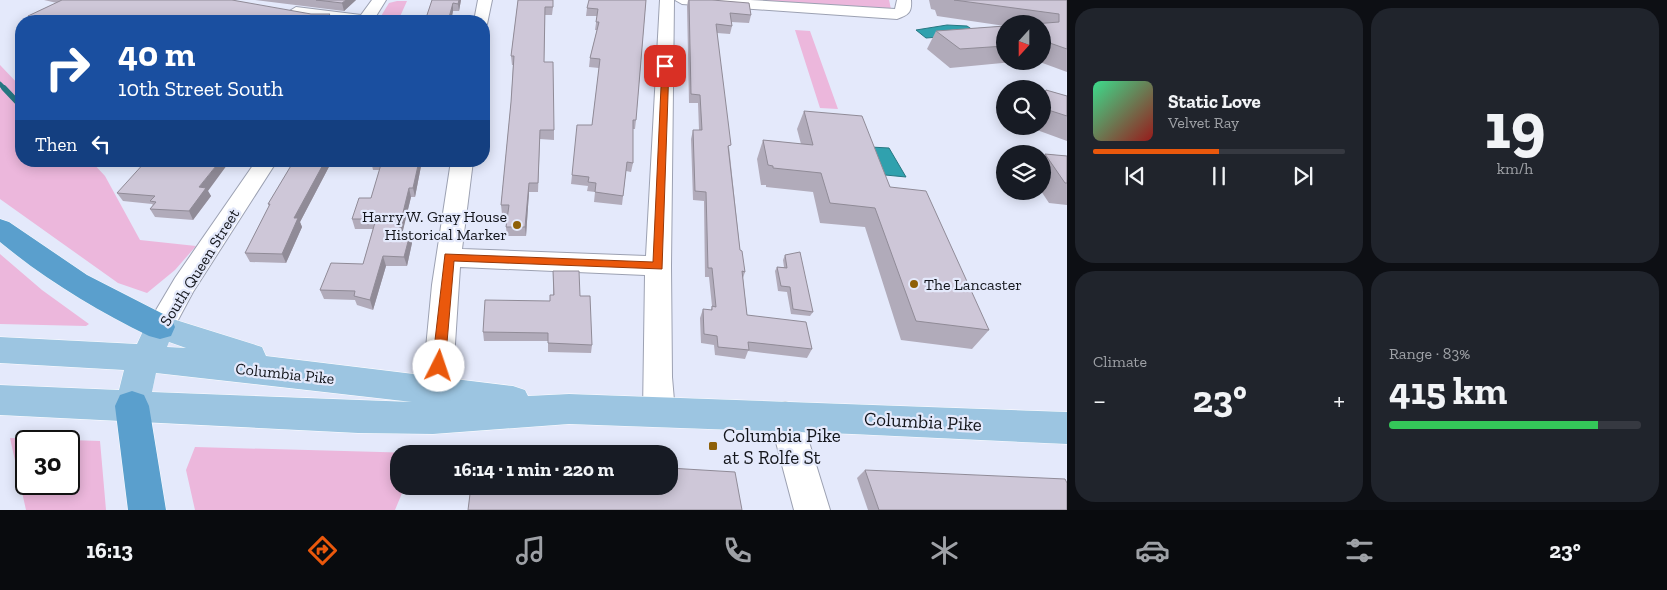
<!DOCTYPE html>
<html lang="en">
<head>
<meta charset="utf-8">
<style>
	:root { --surface:#171b24; --page:#20242c; --text:#f1f3f6; --muted:#9ea1a6; --line:#363941; --accent:#ea580c }
	body { margin:0; font-family:"Zilla Slab",serif; background:var(--page); color:var(--text); height:100vh; display:flex; flex-direction:column; font-size:19px; white-space:nowrap }
	* { box-sizing:border-box; margin:0 }
	p { font-size:16px; color:var(--muted) }
	.icon { flex:none; width:28px; height:28px; fill:none; stroke:currentColor; stroke-width:2; stroke-linecap:round; stroke-linejoin:round }
	.map { position:relative; flex:1; overflow:hidden }
	.sheet { display:flex; flex-direction:column; gap:8px; padding:8px; background:#0d0f14; width:600px }
	.sheet>* { flex:none }
	.banner { position:absolute; left:15px; top:15px; width:475px; height:152px; border-radius:20px; box-shadow:0 2px 12px #0003; background:#1a4fa0; color:#fff; overflow:hidden }
	.needle { width:32px; rotate:201deg }
	.controls { position:absolute; left:996px; top:15px; display:grid; gap:10px }
	.controls a { display:grid; place-items:center; width:55px; height:55px; border-radius:50%; background:var(--surface); box-shadow:0 2px 12px #0003; font-size:25px }
	.speed { position:absolute; left:15px; top:430px; display:flex; gap:10px; font-size:25px; font-weight:700; text-align:center }
	.speed>* { display:grid; place-content:center; width:65px; height:65px; border-radius:50%; background:var(--surface); box-shadow:0 2px 12px #0003; line-height:1 }
	.speed .limit { border:2px solid #111; border-radius:8px; background:#fff; color:#111 }
	.pin { position:absolute; display:grid; place-items:center; width:42px; height:42px; color:#fff; margin:-21px; border-radius:10px; box-shadow:0 2px 8px #0006 }
	.me { position:absolute; width:55px; margin:-28px; rotate:4deg; stroke-linejoin:round; filter:drop-shadow(0 0 4px #0008) }
	.turn { display:flex; align-items:center; gap:18px; height:105px; padding:0 20px; font-size:22px }
	.turn .icon { width:65px; height:65px; stroke-width:2.5 }
	.turn b { display:block; font-size:35px; line-height:42px }
	.then { display:flex; align-items:center; height:48px; padding:0 20px; background:#0003; gap:10px; font-size:19px }
	.big { font-size:38px; font-weight:700; line-height:1.1 }
	.sheet .card { flex:1; display:flex; flex-direction:column; justify-content:center; gap:8px; min-width:0; padding:0 18px; border-radius:20px; background:var(--page) }
	.sheet .dial { align-items:center; gap:0 }
	.dial b { font-size:65px; line-height:1 }
	.song { display:flex; align-items:center; gap:15px }
	.cover { width:60px; height:60px; border-radius:8px; background:linear-gradient(135deg,hsl(150 70% 55%),hsl(0 70% 35%)) }
	.played { height:5px; border-radius:2px; background:linear-gradient(90deg,var(--accent) 50%,var(--line) 50%) }
	.keys { display:flex; justify-content:space-around; direction:ltr }
	.heat { display:flex; justify-content:space-between; align-items:center; font-size:28px; direction:ltr }
	.charge { height:8px; border-radius:4px; background:linear-gradient(90deg,#34c759 83%,var(--line) 0) }
	.sheet .tiles { flex:1; display:grid; gap:8px; grid-template-columns:repeat(2,1fr) }
	.trip { position:absolute; left:390px; top:445px; width:288px; height:50px; border-radius:20px; background:var(--surface); box-shadow:0 2px 12px #0003; font-weight:700; line-height:50px; text-align:center }
	.dock { display:flex; height:80px; justify-content:space-around; align-items:center; background:#090b0e; color:var(--muted) }
	.dock .icon { width:35px; height:35px }
	.dock .selected { color:var(--accent) }
	.dock b { font-size:22px; color:var(--text) }
	main { display:flex; flex:1; min-height:0 }
	.map>svg:first-child { display:block }
	.green { fill:#ecb7dc; fill-rule:evenodd }
	.water { fill:#30a1ae; stroke:#277782 }
	.lines { fill:none; stroke-linecap:round; stroke-linejoin:round }
	.stream-far1 { stroke:#277782; stroke-width:4.5 }
	.stream { stroke:#277782; stroke-width:5.5 }
	.minor-casing { stroke:#9ca1b2; stroke-width:2 }
	.primary-casing { stroke:#fff; stroke-width:1 }
	.motorway-casing { stroke:#fff; stroke-width:1 }
	.minor { fill:#fff; fill-rule:evenodd }
	.primary { fill:#9cc5e1; fill-rule:evenodd }
	.motorway { fill:#5a9fcd; fill-rule:evenodd }
	.wall { fill:#b1abba }
	.shaded-wall { fill:#908b97 }
	.building { fill:#cec7d8; stroke:#908b97 }
	.route { fill:#ea580c; stroke:#983908 }
	.poi-dot { fill:#8e6008; stroke:#e4e9fb; stroke-width:2 }
	.labels { text-anchor:middle; stroke-width:4.5; stroke-linejoin:round; paint-order:stroke }
	.poi-label { font-size:16px; fill:#13151b; stroke:#e4e9fb; text-anchor:end }
	.street-label { font-size:16px; fill:#13151b; stroke:#e4e9fb }
	.near-street-label { font-size:19px; fill:#13151b; stroke:#e4e9fb }
	.near-poi-label { font-size:19px; fill:#13151b; stroke:#e4e9fb; text-anchor:start }
</style>
</head>
<body>
<main>
<div class="map">
<svg width="1067" height="510" viewBox="0 0 1067 510">
	<rect width="100%" height="100%" fill="#e4e9fb"/>
	<path class="green" d="M767 0H889L891 9 768 2Z
		M397 1H407L398 21H378L389 3Z
		M795 30 810 31 838 109 820 108Z
		M0 65 21 87V161H91L105 176 140 240 196 246 175 270 147 293 118 283 0 199Z
		M0 254 42 290 89 324 86 326 0 324Z
		M10 438 100 441 106 510H26ZM26 441H69V484H26Z
		M195 447 416 453 399 454V486H405L395 510H195L186 470Z"/>
	<path class="water" d="M947 25 967 26 979 34 926 38 916 30Z
		M870 147 889 148 906 177 875 174Z"/>
	<g class="lines">
		<path class="stream-far1" d="M0 84 5 89"/>
		<path class="stream" d="M4 88 21 106"/>
		<g class="minor-casing">
			<path id="minor" d="M372 0H386L373 21C358 21 296 23 288 12L296 7 361 15Z
				M478 0H492L487 24 484 25V21H474Z
				M660 0H674L671 266 672 377 675 412 670 422 659 426 648 422 643 412 645 275 460 267 452 390 448 399 437 403 426 399 422 390 432 285 451 161H473L462 249 646 256Z
				M675 0H750L895 9 897 0H911C912 12 909 15 897 19L682 4Z
				M256 161H277L193 292 170 335 160 338 150 335 146 327 175 278Z
				M785 402 796 406 801 416 830 510H794L769 416 774 406Z"/>
		</g>
		<g class="primary-casing">
			<path id="primary" d="M160 315 262 347 266 356 513 386 525 390 528 396 569 394 1067 412V444L852 434 569 424 433 434 358 433 0 415V385L119 390 124 370 0 363V337L137 344 149 318ZM169 342 186 348 167 347ZM156 373 412 402 152 392Z"/>
		</g>
		<g class="motorway-casing">
			<path id="motorway" d="M0 219 9 222 87 275 171 318 175 327 171 336 160 339 149 336C96 310 46 280 0 242Z
				M132 391 144 395 149 406 166 510H128L115 406 120 395Z"/>
		</g>
		<use href="#minor" class="minor"/>
		<use href="#primary" class="primary"/>
		<use href="#motorway" class="motorway"/>
	</g>
	<path class="wall" d="M44 0H232L334 21H32L28 16 57 3Z
		M255 0H356L344 11Z
		M432 0H461L459 11H453L451 21H425Z
		M518 0 553 7 552 15H545L544 62 554 130V140L540 139 538 192H529L526 236H507L506 227 508 214H502L501 205 511 102 513 65H512L511 56Z
		M646 0 636 120 635 129H633V163L631 172 626 171 622 205 594 202 595 192 587 191 588 186 571 184 572 175 592 125 599 68 589 67 590 58 597 30H595L597 16H586L587 8Z
		M688 0 751 15 749 23 731 22 732 26 730 34 717 33 740 250 745 272 743 278 747 315 812 349 807 358 748 351 745 359 715 355 714 345 701 343 700 318 703 309 711 310 712 306 709 277H705L704 201 693 200 691 139 693 130H699L698 103H689L687 6Z
		M929 0H1067V72L1037 61H1042V24H1005V26L937 16 935 10 931 9Z
		M1005 26V61H1024L950 68 927 49 936 31Z
		M21 40V48L18 42Z
		M1046 90 1067 96V141L1026 126H1042V95Z
		M804 111 890 187 989 330 972 349 901 340 865 227 820 223 813 192 766 187V185H761L757 159 763 140 801 144 797 129Z
		M1045 154 1067 156V205L1049 203 1041 191H1042V157Z
		M292 161H332L300 222 302 227 286 263 250 262 245 253 269 206 268 204 291 166 290 164Z
		M371 161H422L415 197H411L402 233 410 234 412 243 407 266H386L373 310 357 305 355 300 324 299 320 290 363 264 373 229H355L352 219 371 198 380 170H373Z
		M208 191 211 196 193 220 155 217 150 209 153 205 152 204 123 201 117 193Z
		M785 255 813 312 810 316 791 314 787 292 778 291 775 271 777 267H784L783 260Z
		M553 271 580 296 592 345 591 353 548 352V341H484L483 332 550 301 553 295Z
		M865 470 1067 510H868L857 478Z"/>
	<path class="shaded-wall" d="M346 0H356L344 11 342 3Z
		M459 0H461L459 11 458 4Z
		M453 3V11L451 21H448Z
		M330 14 331 21 324 20Z
		M220 161H230L208 191 211 196 193 220 189 211 199 187Z
		M325 161H332L300 222 302 227 286 263 282 254 294 218Z
		M419 161H422L415 197 413 188Z
		M529 183V192L526 236 525 227Z
		M409 188 411 197 400 243 398 233Z
		M410 234 412 243 407 266 404 257Z
		M383 256 386 266 373 310 370 300Z"/>
	<path class="building" d="M62 0H232L311 14H330L324 20 334 21H54L28 16Z
		M316 0H346L342 3Z
		M432 0H459L458 4 453 3 448 21H425Z
		M518 0H553V7H545L544 62H553L554 130H540L538 183H529L525 227H506L509 205H501L511 102 514 56H511Z
		M589 0H646L636 120H633V163L627 162 623 196 595 192 596 183 588 182 589 177 572 175 577 125H592L600 59 590 58 599 22H596L598 9 587 8Z
		M689 0H712L749 3 751 15 730 13 732 26 716 24 731 145 728 146 740 250 742 251 745 272 742 271 747 315 806 322 812 349 748 342 749 350 718 347 717 336 704 334 703 309 712 310V306L716 307 712 268H708L706 192 695 191 693 130H702L700 95 691 94Z
		M954 0H1067V49L1047 42 1042 43V24H1034L1059 22V14Z
		M1005 26V46L960 49 936 31Z
		M1046 90 1067 96V116L1042 108V96Z
		M804 111 862 116 890 187 926 191 989 330 916 321 875 208 830 203 821 173 773 168V166L768 165 763 140 813 145Z
		M1045 154 1067 156V183H1065Z
		M146 161H220L199 187 206 188 189 211 150 209 156 202 150 201 155 196 117 193Z
		M292 161H325L294 218H298L282 254 245 253 270 204H268L292 164H290Z
		M382 161H419L413 188H409L398 233 410 234 404 257 383 256 370 300 354 296 355 291 320 290 331 263 363 264 376 219H352L359 198H371Z
		M800 252 813 312 793 309 790 287 781 286 777 267 787 268 785 255Z
		M553 271H579L580 296H590L592 345 548 343V333L483 332 485 300 550 301V295H554Z
		M669 468 735 472 742 510H468L471 486H669Z
		M865 470 1065 479 1067 483V510H879Z"/>
	<path class="route" d="M662 65 669 66 662 269 454 261 445 366 444 370H434L432 366 445 254 653 262Z"/>
	<g class="poi-dot">
		<circle cx="517" cy="225" r="5"/>
		<circle cx="914" cy="284" r="5"/>
		<rect x="708" y="441" width="10" height="10" rx="2.5"/>
	</g>
	<g class="labels">
		<g class="poi-label">
			<text x="507" y="222">Harry W. Gray House<tspan x="507" dy="18">Historical Marker</tspan></text>
			<text x="924" y="290" text-anchor="start">The Lancaster</text>
		</g>
		<g class="street-label">
			<text transform="translate(199 267) rotate(-58)" y="6">South Queen Street</text>
			<text transform="translate(285 373) rotate(6)" y="6">Columbia Pike</text>
		</g>
		<g class="near-street-label">
			<text transform="translate(923 421) rotate(3)" y="7">Columbia Pike</text>
		</g>
		<g class="near-poi-label">
			<text x="723" y="442">Columbia Pike<tspan x="723" dy="22">at S Rolfe St</tspan></text>
		</g>
	</g>
</svg>
<div class="controls">
<a><svg class="needle" viewBox="-14 -14 28 28"><path d="M0-13l5 13h-10z" fill="#e53935"/><path d="M0 13l5-13h-10z" fill="#9ea1a6"/></svg></a>
<a><svg class="icon" aria-label="search" viewBox="0 0 24 24"><circle cx="10" cy="10" r="6"/><path d="M15 15l6 6"/></svg></a>
<a><svg class="icon" aria-label="layers" viewBox="0 0 24 24"><path d="M12 4l9 5-9 5-9-5zM3 14l9 5 9-5"/></svg></a>
</div>
<div class="speed"><div class="limit">30</div></div>
<div class="pin" style="left:665px;top:66px;background:#d93025"><svg class="icon" aria-label="arrive" viewBox="0 0 24 24"><path d="M6 21V4h12l-3 4 3 4H6"/></svg></div>
<svg class="me" style="left:439px;top:366px" viewBox="-20 -20 40 40"><circle r="19" fill="#fff"/><path d="M0-13L10 11 0 6-10 11z" fill="#ea580c"/></svg>
<div class="trip">16:14 · 1 min · 220 m</div>
<div class="banner">
<div class="turn"><svg class="icon" aria-label="right" viewBox="0 0 24 24"><path d="M7 20v-9h11M14 6l5 5-5 5"/></svg><div><b>40 m</b>10th Street South</div></div>
<div class="then">Then<svg class="icon" aria-label="left" viewBox="0 0 24 24"><path d="M17 20v-9H6M10 6l-5 5 5 5"/></svg></div>
</div>
</div>
<section class="sheet">
<div class="tiles">
<div class="card">
<div class="song"><i class="cover"></i><div><b>Static Love</b><p>Velvet Ray</p></div></div>
<div class="played"></div>
<div class="keys"><svg class="icon" aria-label="previous" viewBox="0 0 24 24"><path d="M18 5L8 12l10 7zM5 5v14"/></svg><svg class="icon" aria-label="pause" viewBox="0 0 24 24"><path d="M8 5v14M16 5v14"/></svg><svg class="icon" aria-label="next" viewBox="0 0 24 24"><path d="M6 5l10 7-10 7zM19 5v14"/></svg></div>
</div>
<div class="card dial"><b>19</b><p>km/h</p></div>
<div class="card"><p>Climate</p>
<div class="heat"><a>−</a><b class="big">23°</b><a>+</a></div>
</div>
<div class="card"><p>Range · 83%</p><b class="big">415 km</b><div class="charge"></div></div>
</div>
</section>
</main>
<nav class="dock">
<b>16:13</b>
<svg class="icon selected" aria-label="directions" viewBox="0 0 24 24"><path d="M12 3l9 9-9 9-9-9zM9 14v-3h6M13 9l2 2-2 2"/></svg>
<svg class="icon" aria-label="music" viewBox="0 0 24 24"><path d="M9 18V5l10-2v13"/><circle cx="6" cy="18" r="3"/><circle cx="16" cy="16" r="3"/></svg>
<svg class="icon" aria-label="phone" viewBox="0 0 24 24"><path d="M5 4h4l2 5-3 2q2 4 5 5l2-3 5 2v4C11 20 4 13 5 4z"/></svg>
<svg class="icon" aria-label="climate" viewBox="0 0 24 24"><path d="M12 3v18M4 7l16 10M4 17L20 7"/></svg>
<svg class="icon" aria-label="car" viewBox="0 0 24 24"><path d="M5 17H2v-5l4-1 3-4h7l3 4 3 1v5h-3M9 17h6M6 11h13"/><circle cx="7" cy="17" r="2"/><circle cx="17" cy="17" r="2"/></svg>
<svg class="icon" aria-label="filters" viewBox="0 0 24 24"><path d="M4 7h16M4 17h16"/><circle cx="9" cy="7" r="2"/><circle cx="15" cy="17" r="2"/></svg>
<b>23°</b>
</nav>
</body>
</html>
